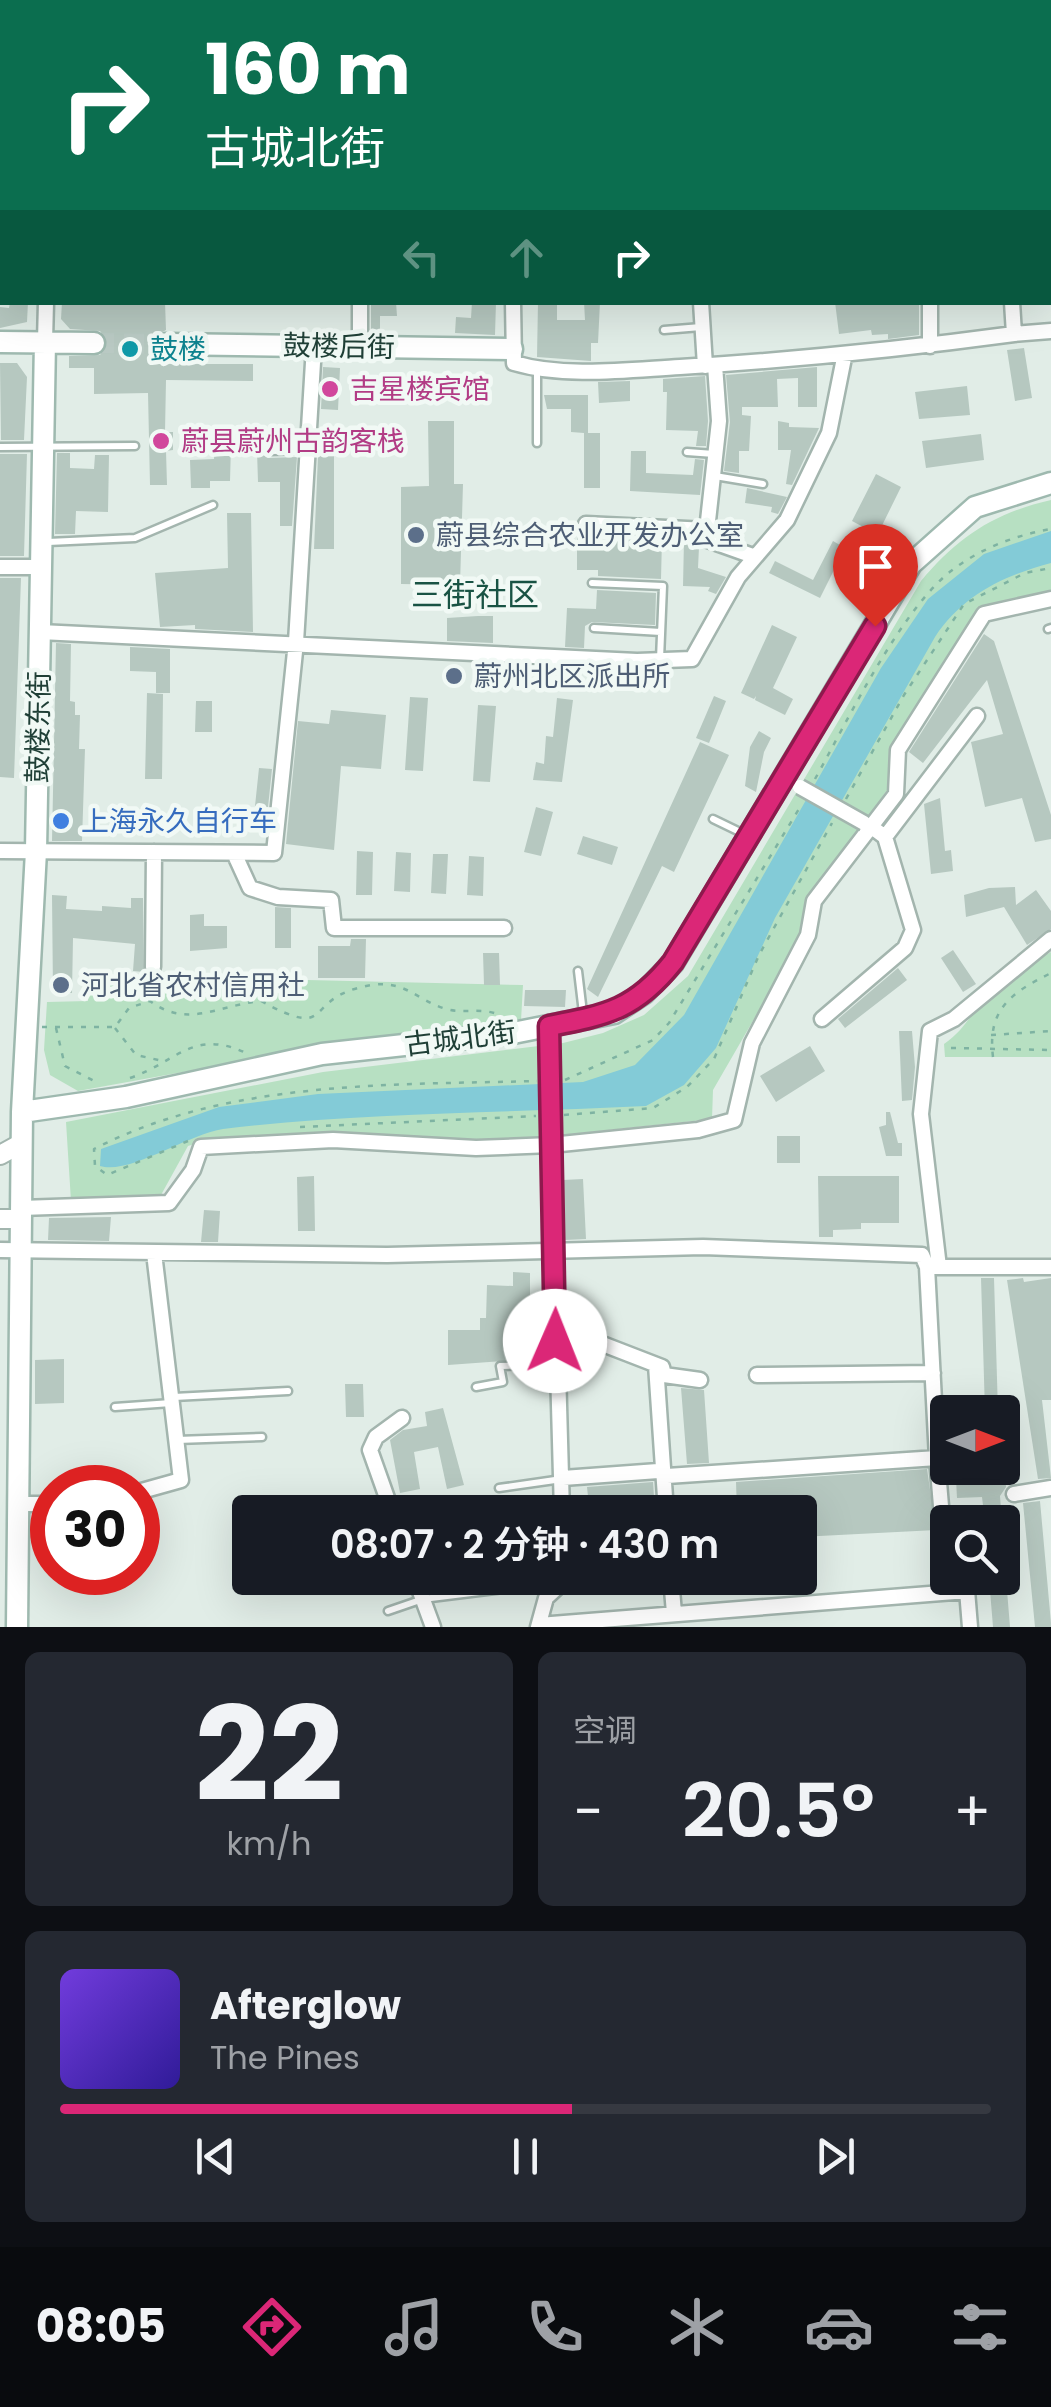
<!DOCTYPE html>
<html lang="zh">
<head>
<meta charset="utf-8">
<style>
	:root { --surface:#171b24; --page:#242831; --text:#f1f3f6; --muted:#9ea1a6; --line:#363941; --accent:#db2777 }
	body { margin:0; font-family:Poppins,"Noto Sans SC",sans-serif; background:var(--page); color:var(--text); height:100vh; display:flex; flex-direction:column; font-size:38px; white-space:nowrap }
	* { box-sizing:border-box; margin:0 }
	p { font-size:32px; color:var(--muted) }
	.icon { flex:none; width:55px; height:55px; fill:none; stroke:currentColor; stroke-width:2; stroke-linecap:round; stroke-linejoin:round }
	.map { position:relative; height:1627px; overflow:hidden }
	.details { display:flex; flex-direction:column; gap:25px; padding:25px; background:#0d0f14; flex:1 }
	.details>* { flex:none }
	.hud { position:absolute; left:0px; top:0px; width:1052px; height:305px; box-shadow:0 10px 40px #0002; background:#0b6e4f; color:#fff; overflow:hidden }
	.needle { width:65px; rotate:90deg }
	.controls { position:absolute; left:930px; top:1395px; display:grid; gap:20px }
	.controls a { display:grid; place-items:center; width:90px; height:90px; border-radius:10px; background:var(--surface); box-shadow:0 10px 40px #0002; font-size:50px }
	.speed { position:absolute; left:30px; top:1465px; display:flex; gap:20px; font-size:50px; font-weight:700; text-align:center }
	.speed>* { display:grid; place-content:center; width:130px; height:130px; border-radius:50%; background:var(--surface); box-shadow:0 10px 40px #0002; line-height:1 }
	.speed .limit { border:15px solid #d22; background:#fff; color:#111 }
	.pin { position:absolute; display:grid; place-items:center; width:85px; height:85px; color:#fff; margin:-102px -42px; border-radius:50% 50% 50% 0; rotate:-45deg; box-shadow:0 0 10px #0007 }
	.pin .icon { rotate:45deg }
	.me { position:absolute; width:110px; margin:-55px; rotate:1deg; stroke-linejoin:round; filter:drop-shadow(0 0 8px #0008) }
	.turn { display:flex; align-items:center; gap:35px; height:210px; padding:0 40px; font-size:45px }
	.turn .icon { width:130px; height:130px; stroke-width:2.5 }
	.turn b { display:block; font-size:70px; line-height:85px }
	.lanes { display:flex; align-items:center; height:95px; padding:0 40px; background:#0003; justify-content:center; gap:50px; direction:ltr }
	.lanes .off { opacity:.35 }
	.big { font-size:75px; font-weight:600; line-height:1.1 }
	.details .widget { flex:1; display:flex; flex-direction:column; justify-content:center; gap:15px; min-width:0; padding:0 35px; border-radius:15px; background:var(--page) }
	.details .dial { align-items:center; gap:0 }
	.dial b { font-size:130px; line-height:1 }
	.song { display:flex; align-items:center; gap:30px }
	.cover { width:120px; height:120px; border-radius:15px; background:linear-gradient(135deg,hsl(260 70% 55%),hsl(250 70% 35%)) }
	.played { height:10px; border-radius:5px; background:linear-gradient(90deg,var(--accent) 55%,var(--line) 55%) }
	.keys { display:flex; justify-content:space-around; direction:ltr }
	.heat { display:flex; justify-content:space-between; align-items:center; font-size:55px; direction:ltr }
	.details .tiles { flex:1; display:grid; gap:25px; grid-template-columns:1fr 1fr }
	.widget:last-child { grid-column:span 2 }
	.trip { position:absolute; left:232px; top:1495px; width:585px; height:100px; border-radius:10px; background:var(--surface); box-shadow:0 10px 40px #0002; font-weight:600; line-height:100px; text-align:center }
	.tabs { display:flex; height:160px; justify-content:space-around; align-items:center; background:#090b0e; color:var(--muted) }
	.tabs .icon { width:70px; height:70px }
	.tabs .active { color:var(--accent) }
	.tabs b { font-size:45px; color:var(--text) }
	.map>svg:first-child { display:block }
	.green { fill:#b7e0c2 }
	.water { fill:#83cbd7 }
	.building { fill:#b6c8c0 }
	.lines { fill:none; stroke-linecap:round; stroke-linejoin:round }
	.secondary-tunnel { stroke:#bacac4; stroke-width:20; stroke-dasharray:20 10; stroke-linecap:butt }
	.service-casing { stroke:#a3b5ae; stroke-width:11 }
	.minor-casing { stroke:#a3b5ae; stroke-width:19 }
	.tertiary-casing { stroke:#a3b5ae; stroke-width:22 }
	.secondary-casing { stroke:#9eb9af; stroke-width:25 }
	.path { stroke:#7eb3a2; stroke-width:2.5; stroke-dasharray:5 8; stroke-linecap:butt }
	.service { stroke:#fff; stroke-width:6 }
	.minor { stroke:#fff; stroke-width:14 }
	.tertiary { stroke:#fff; stroke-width:18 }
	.secondary { stroke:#fff; stroke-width:20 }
	.minor-bridge-casing { stroke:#a3b5ae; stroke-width:19; stroke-linecap:butt }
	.minor-bridge { stroke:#fff; stroke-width:14 }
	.route-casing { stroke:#8e194d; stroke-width:25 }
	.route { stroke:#db2777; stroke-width:18 }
	.culture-dot { fill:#0f9aa8; stroke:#f1f9f5; stroke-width:4 }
	.hotel-dot { fill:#d1479c; stroke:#f1f9f5; stroke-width:4 }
	.service-dot { fill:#5c6f8a; stroke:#f1f9f5; stroke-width:4 }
	.shop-dot { fill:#3f7fe0; stroke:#f1f9f5; stroke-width:4 }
	.labels { text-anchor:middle; stroke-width:9; stroke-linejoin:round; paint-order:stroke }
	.street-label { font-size:28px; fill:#1f3f36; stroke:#f1f9f5 }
	.culture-label { font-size:28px; fill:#0d838f; stroke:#f1f9f5; text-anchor:start }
	.hotel-label { font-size:28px; fill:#b23c85; stroke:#f1f9f5; text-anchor:start }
	.service-label { font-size:28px; fill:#4e5e75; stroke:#f1f9f5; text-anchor:start }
	.shop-label { font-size:28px; fill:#366cbe; stroke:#f1f9f5; text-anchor:start }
	.quarter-label { font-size:32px; fill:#195344; stroke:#f1f9f5 }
</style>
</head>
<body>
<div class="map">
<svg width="1051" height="1627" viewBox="0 0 1051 1627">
	<rect width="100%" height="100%" fill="#e1ede7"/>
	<path class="green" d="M1051 500V592L979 609 891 774 888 789 816 889 802 936 713 1090 712 1119 488 1143 335 1133 204 1141 188 1146 161 1195 130 1203 71 1201 66 1122 323 1072 563 1043 603 1033 644 1015 688 976 921 581C958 537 994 513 1051 500Z
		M1051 952V1057H945L944 1044C963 1031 967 1019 981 1004 1000 982 1026 965 1051 952Z
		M88 975 523 985 521 1021 326 1046 78 1091 50 1075 44 1050 47 1002 88 1001Z"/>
	<path class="water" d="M1051 531V563C1003 576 963 595 935 637L775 918 716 1048 684 1085 646 1106C505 1113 363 1112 223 1129 188 1134 130 1175 100 1166L101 1149 219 1107 318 1094 583 1082 635 1065 684 1015 881 668 928 599 984 554Z"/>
	<path class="building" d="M10 302H28L27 322 0 328V307L9 308Z
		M62 302H165L166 330 155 336 152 345 166 364H253V381L166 380 165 432H173V450L166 451 167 485H150L148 393 94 394V368H69V356L100 355 108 342 100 331 70 329 61 319Z
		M371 302H396L397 316H380V332H371Z
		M472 302H496L495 335 455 333 456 317 471 318Z
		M538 302H557V320H585L584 302H600L598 343H591V361L537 357Z
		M835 302H919V335L888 339V334L872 335 871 330 839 334Z
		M1024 348 1032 398 1015 401 1007 350Z
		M0 363H17L27 377 24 440H1Z
		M323 367 340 368 338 410 321 409Z
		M817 367V407H798V378L777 379 778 407H742V415L751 416 749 451H739V473L724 471 730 422 726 375Z
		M705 376 708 421 706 446H696L698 431 666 430 667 392H663V379Z
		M630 381V401L599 403 598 382Z
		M967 386 970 415 919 419 915 392Z
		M544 395H588V433H600V488H584V433L571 432V409H547Z
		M428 421H454V484H463L460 585 401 584V487L429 486Z
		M778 421 789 423V427L819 428 792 485 786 484 791 450H778Z
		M319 433 334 434V549H314Z
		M981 434 984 460 926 468 922 441Z
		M215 444H231L230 481H210V488H191L190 460 214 459Z
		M257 451 268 458 297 457 292 526H280V482H258Z
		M631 451H646V473L693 475 695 459 704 460 700 495 630 491Z
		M57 453H70V468L94 469 95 455H109L108 512 76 511 75 534H55Z
		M0 454H27L24 556H0Z
		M876 474 901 487 867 556 856 551 867 529 852 521Z
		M747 488 787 497 778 514 771 512 772 507 745 503Z
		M227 513H251L253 632 195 629V625L160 627 155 573 228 568Z
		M577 529 591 535V541L662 538 661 579 598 576V570H577Z
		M684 540H695L699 547 698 568 726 577 716 594 708 591 710 587 683 586Z
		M833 541 845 548 820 598 769 573 775 561 813 580Z
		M0 578H21L14 778 0 777Z
		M597 590 656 593 655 625 592 622 585 626 584 648 565 647 567 608 596 609Z
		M478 616H493V643L447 641V618Z
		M772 625 797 637 773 688 793 699 785 715 755 700 756 696 754 699 741 693Z
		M984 634 994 641 1051 815V839L1035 842 1022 798 985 807 971 742 1003 734 987 680 923 763 909 752Z
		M56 643 71 644 70 701 75 702V715H80L79 749H85L82 841H52Z
		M130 647 170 649V693H156V672L130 671Z
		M147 693 163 694 162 779H145Z
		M714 696 726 701 709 743 696 738Z
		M410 697 428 698 423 771 405 770Z
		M557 698 573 700 562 782 533 780 536 762 544 764 546 736 553 737Z
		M196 701H212V732H195Z
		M478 705 496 706 490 782 473 781Z
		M331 710 386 715 381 769 341 766 334 850 286 844 298 721 329 724Z
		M759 731 771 738 764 752 756 792 745 786 750 747Z
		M700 742 729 755 674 872 662 866 598 997 587 989Z
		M259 768 272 769 268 807 255 806Z
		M940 798 945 851 951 850 953 871 931 874 924 804Z
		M536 807 553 812 541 856 524 852Z
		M583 836 618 847 612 865 577 854Z
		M357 851 373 852 372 895H356Z
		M396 852 411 853 410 892 394 891Z
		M433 854H448L446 894 431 893Z
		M469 856 484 857 483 896 467 895Z
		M1015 887 1016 905 1036 890 1051 911V929L1027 945 1004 907 966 917 964 895 989 888Z
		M52 895 67 896 66 909 102 911V906L131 908V898H143L144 972 133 971 135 944 73 938 72 993H53Z
		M275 907 291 908V948H275Z
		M204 914V926H227V948L190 951V915Z
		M351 939H366L365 978H318V946H350Z
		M953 950 976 984 963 992 941 958Z
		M483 953H499L500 985H484Z
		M898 968 907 980 845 1028 838 1019Z
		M525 990H566L565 1007 524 1006Z
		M899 1031H912L915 1067 912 1100 902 1101Z
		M810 1046 825 1071 776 1102 760 1076Z
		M886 1112H890L898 1143H902V1156H886L879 1127 886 1125Z
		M777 1136H800V1163H777Z
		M314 1176 315 1231H298L297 1177Z
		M818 1176H899V1223H861V1229L833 1230V1237H819Z
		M583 1179 586 1239 565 1240 563 1180Z
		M204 1210 220 1211 218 1242H201Z
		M111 1217 109 1241 48 1240 49 1218Z
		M513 1272 530 1273V1359L448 1365V1330H480V1318H486L487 1285 513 1286Z
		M981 1278H994L998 1412H985Z
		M1023 1278 1024 1282 1051 1278V1400H1042L1051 1478 1038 1479 1007 1280Z
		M64 1359V1403L35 1404V1360Z
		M345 1384H363L364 1417H346Z
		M681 1388 704 1390 709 1463 687 1464Z
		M443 1408 464 1485 447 1489 438 1447 414 1452 420 1489 400 1493 390 1440 403 1430 427 1426 425 1412Z
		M927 1469 936 1530 800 1537V1512H737L736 1482Z
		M1005 1475 1006 1487 1000 1496 1002 1522H985L982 1497 957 1498 956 1479Z
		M653 1482 655 1512H644L645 1505 639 1501 589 1506 587 1487Z
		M1040 1501 1051 1623V1627H1035L1023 1503Z
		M989 1578H1006L1010 1627H993Z"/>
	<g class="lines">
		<path class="secondary-tunnel" d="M94 343 166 344"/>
		<g class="service-casing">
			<path id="service" d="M664 330 701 327
				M537 369V443
				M265 434 308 435
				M0 447 135 446
				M269 451 307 450
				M687 452 714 454
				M715 476 763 484
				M48 542 135 538 213 505
				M592 583 663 586 660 659
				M594 628 661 632
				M1048 629 1051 628
				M713 819 744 834
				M578 971 583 1013
				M476 1387 503 1382 500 1366 555 1365
				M174 1397 288 1391
				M115 1407 171 1403
				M177 1440 262 1437
				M939 1473 1003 1469
				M499 1488 562 1479
				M592 1512 639 1508
				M388 1611 423 1599 560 1582"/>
		</g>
		<g class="minor-casing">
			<path id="minor" d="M349 0V2
				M747 0V2
				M912 0 913 2
				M51 2V0
				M519 2V0
				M0 88H2
				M1050 89H1051
				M513 302 514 363C565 378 627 370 680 367 793 360 903 349 1014 334L1012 302
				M701 302 705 366
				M1014 334 1051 331
				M45 341 46 302
				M360 346V302
				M930 346V302
				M586 524 707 530 719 421 715 365
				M707 530 705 539 753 556
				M0 567H41
				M40 632 637 661 692 659 738 577 787 520 829 433 844 358
				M877 831 885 837 977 716
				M0 851 274 853 296 642 314 346
				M234 853 250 888 278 897 331 900 334 928H504
				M153 967 154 852
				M822 1019 905 948 913 930 885 837
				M549 1026 551 1075
				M551 1119 562 1512
				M21 1208 169 1203 193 1170 201 1147 333 1140 476 1148 551 1145 698 1130 734 1120 752 1043 808 935 814 901 896 794 898 750 984 614 1051 599
				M0 1250 387 1255 703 1247 922 1255 927 1267H1051
				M939 1267 921 1114 930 1031 954 1019 1051 939
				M556 1326 662 1367 664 1375 700 1380
				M656 1365 666 1512
				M757 1375 933 1373
				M937 1458 942 1518 962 1517V1522
				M563 1478 658 1471 667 1476 937 1458 927 1267
				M138 1492 181 1480 154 1253
				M1014 1494 1051 1488
				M19 1504H52
				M392 1512 370 1450 376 1437 402 1418
				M415 1578 433 1627
				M671 1578 674 1613
				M966 1578 970 1627
				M539 1625 967 1591
				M538 1627 546 1598 561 1584 562 1578"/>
		</g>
		<g class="tertiary-casing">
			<path id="tertiary" d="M0 1155 22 1143
				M0 1219H20"/>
		</g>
		<g class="secondary-casing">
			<path id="secondary" d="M0 342 94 343
				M166 344 512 349
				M22 1112 126 1097 322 1054 513 1033 614 1013 644 993 673 963 911 564 975 507 1051 483
				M17 1627 22 1112 36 851 45 341"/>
		</g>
		<path class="path" d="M815 779C848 720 900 611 951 571 979 549 1016 535 1051 529
			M846 799 904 695 964 604 1025 573 1051 568
			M42 1027H115L129 1008 150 1001C187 1029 219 1005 261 1001 333 1040 304 1002 358 988 403 975 413 999 446 1009 464 1014 481 1007 500 1015
			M56 1028 65 1066 98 1083
			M115 1028 136 1055 163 1061
			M991 1035 1051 1031
			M951 1048 1051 1050
			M993 1057C987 1009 1011 993 1051 973
			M130 1078C177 1062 193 1028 246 1053
			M565 1080 653 1040 669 1023 802 804
			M564 1115 653 1108 687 1087 714 1059 759 955 832 823
			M300 1127 536 1116
			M188 1141 107 1175 95 1166 94 1149C228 1080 390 1085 537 1081"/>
		<use href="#service" class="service"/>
		<use href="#minor" class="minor"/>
		<use href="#tertiary" class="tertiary"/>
		<use href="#secondary" class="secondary"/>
		<g class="minor-bridge-casing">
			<path id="minor-bridge" d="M800 787 864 823
				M551 1119V1075"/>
		</g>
		<use href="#minor-bridge" class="minor-bridge"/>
	</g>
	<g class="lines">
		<g class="route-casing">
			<path id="route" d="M555 1341 549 1026C606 1015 635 1010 673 962L875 626"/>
		</g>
		<use href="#route" class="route"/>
	</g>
	<circle class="culture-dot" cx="130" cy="349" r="10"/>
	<g class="hotel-dot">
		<circle cx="330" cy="389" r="10"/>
		<circle cx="161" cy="441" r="10"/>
	</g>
	<g class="service-dot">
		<circle cx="416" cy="535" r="10"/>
		<circle cx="454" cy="676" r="10"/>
		<circle cx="61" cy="985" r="10"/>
	</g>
	<circle class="shop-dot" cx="61" cy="821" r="10"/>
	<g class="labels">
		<g class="street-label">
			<text transform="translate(339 346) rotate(1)" y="10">鼓楼后街</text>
			<text transform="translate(38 727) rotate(-89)" y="10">鼓楼东街</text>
			<text transform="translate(460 1038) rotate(-7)" y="10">古城北街</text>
		</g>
		<g class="culture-label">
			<text x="150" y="359">鼓楼</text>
		</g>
		<g class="hotel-label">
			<text x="350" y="399">吉星楼宾馆</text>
			<text x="181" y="451">蔚县蔚州古韵客栈</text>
		</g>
		<g class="service-label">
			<text x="436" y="545">蔚县综合农业开发办公室</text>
			<text x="474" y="686">蔚州北区派出所</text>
			<text x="81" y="995">河北省农村信用社</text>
		</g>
		<g class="shop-label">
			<text x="81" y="831">上海永久自行车</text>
		</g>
		<g class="quarter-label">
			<text x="475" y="606">三街社区</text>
		</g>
	</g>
</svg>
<div class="controls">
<a><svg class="needle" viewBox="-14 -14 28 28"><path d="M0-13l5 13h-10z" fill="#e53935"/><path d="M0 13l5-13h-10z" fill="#9ea1a6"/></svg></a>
<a><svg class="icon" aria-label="search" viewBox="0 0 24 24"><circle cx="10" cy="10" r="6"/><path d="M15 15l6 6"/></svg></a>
</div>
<div class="speed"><div class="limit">30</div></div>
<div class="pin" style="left:875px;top:626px;background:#d93025"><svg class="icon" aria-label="arrive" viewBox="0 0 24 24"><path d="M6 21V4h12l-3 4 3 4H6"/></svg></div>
<svg class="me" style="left:555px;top:1341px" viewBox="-20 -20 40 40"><circle r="19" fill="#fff"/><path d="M0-13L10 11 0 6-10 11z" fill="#db2777"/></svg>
<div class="trip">08:07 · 2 分钟 · 430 m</div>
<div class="hud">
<div class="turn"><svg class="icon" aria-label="right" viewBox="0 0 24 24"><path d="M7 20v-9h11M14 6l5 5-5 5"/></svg><div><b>160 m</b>古城北街</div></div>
<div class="lanes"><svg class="icon off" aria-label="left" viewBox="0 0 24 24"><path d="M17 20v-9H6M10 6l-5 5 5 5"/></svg><svg class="icon off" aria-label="ahead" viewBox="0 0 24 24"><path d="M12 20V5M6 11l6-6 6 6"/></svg><svg class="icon" aria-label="right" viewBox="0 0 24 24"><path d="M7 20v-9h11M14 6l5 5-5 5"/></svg></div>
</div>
</div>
<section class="details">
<div class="tiles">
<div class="widget dial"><b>22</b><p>km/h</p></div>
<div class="widget"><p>空调</p>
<div class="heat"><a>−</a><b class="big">20.5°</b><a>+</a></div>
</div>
<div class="widget">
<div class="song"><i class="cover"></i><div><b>Afterglow</b><p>The Pines</p></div></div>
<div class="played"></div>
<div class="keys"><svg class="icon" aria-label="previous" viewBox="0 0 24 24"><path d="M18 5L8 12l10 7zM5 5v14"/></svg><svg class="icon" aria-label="pause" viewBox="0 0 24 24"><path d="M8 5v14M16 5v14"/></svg><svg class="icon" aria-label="next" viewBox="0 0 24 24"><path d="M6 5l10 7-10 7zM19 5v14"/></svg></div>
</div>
</div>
</section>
<nav class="tabs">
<b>08:05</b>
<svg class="icon active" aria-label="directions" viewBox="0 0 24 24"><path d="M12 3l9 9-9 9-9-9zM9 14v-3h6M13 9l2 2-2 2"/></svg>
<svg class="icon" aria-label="music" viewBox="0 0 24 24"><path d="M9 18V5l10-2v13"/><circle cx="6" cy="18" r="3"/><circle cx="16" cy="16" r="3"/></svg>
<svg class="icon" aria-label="phone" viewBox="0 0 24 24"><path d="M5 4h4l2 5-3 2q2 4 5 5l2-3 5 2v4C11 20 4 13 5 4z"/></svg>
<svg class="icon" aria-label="climate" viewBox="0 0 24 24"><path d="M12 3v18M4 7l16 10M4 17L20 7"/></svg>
<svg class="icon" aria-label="car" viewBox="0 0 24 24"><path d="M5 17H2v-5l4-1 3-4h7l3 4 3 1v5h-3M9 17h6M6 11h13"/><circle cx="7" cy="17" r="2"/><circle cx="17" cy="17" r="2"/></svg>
<svg class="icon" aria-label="filters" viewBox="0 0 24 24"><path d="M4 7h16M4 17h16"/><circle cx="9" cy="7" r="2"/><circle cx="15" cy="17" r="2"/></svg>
</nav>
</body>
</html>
